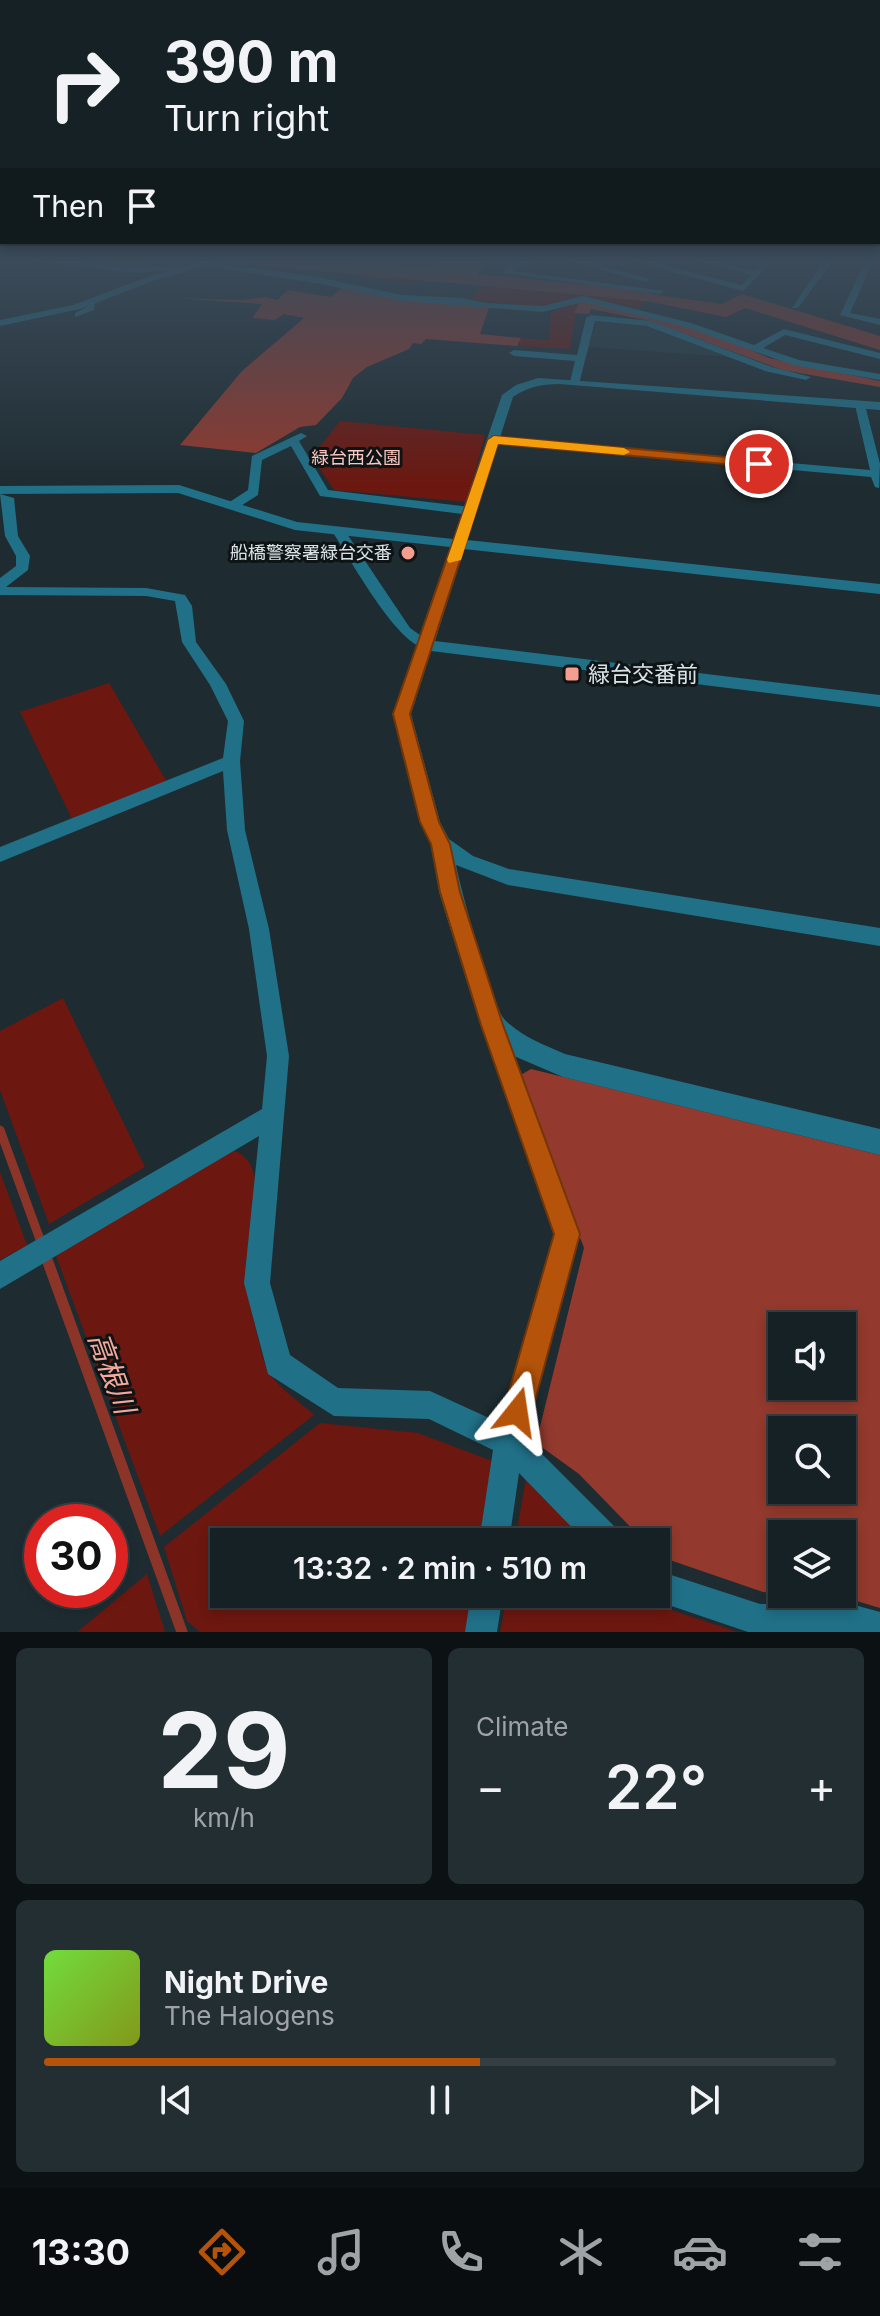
<!DOCTYPE html>
<html lang="en">
<head>
<meta charset="utf-8">
<style>
	:root { --surface:#162125; --page:#232e32; --text:#f1f3f6; --muted:#9ea3a7; --line:#353e42; --accent:#b45309 }
	body { margin:0; font-family:Inter,"Noto Sans JP",sans-serif; background:var(--page); color:var(--text); height:100vh; display:flex; flex-direction:column; font-size:30px; white-space:nowrap }
	* { box-sizing:border-box; margin:0 }
	p { font-size:26px; color:var(--muted) }
	.icon { flex:none; width:44px; height:44px; fill:none; stroke:currentColor; stroke-width:2; stroke-linecap:round; stroke-linejoin:round }
	.map { position:relative; height:1632px; overflow:hidden }
	.drawer { display:flex; flex-direction:column; gap:16px; padding:16px; background:#0c1214; flex:1 }
	.drawer>* { flex:none }
	.guide { position:absolute; left:0px; top:0px; width:880px; height:244px; box-shadow:0 4px 12px #0003,0 0 0 2px var(--line); background:#162125; color:var(--text); overflow:hidden }
	.buttons { position:absolute; left:768px; top:1312px; display:grid; gap:16px }
	.buttons a { display:grid; place-items:center; width:88px; height:88px; border-radius:0px; background:var(--surface); box-shadow:0 4px 12px #0003,0 0 0 2px var(--line); font-size:40px }
	.speed { position:absolute; left:24px; top:1504px; display:flex; gap:16px; font-size:40px; font-weight:700; text-align:center }
	.speed>* { display:grid; place-content:center; width:104px; height:104px; border-radius:50%; background:var(--surface); box-shadow:0 4px 12px #0003,0 0 0 2px var(--line); line-height:1 }
	.speed .limit { border:12px solid #d22; background:#fff; color:#111 }
	.pin { position:absolute; display:grid; place-items:center; width:68px; height:68px; color:#fff; margin:-34px; border:4px solid #fff; border-radius:50%; box-shadow:0 2px 8px #0007 }
	.me { position:absolute; width:88px; margin:-44px; rotate:15deg; stroke-linejoin:round; filter:drop-shadow(0 0 6px #0008) }
	.turn { display:flex; align-items:center; gap:28px; height:168px; padding:0 32px; font-size:36px }
	.turn .icon { width:104px; height:104px; stroke-width:2.5 }
	.turn b { display:block; font-size:56px; line-height:68px }
	.then { display:flex; align-items:center; height:76px; padding:0 32px; background:#0003; gap:16px; font-size:30px }
	.big { font-size:60px; font-weight:600; line-height:1.1 }
	.drawer .tile { flex:1; display:flex; flex-direction:column; justify-content:center; gap:12px; min-width:0; padding:0 28px; border-radius:12px; background:var(--page) }
	.drawer .dial { align-items:center; gap:0 }
	.dial b { font-size:104px; line-height:1 }
	.song { display:flex; align-items:center; gap:24px }
	.cover { width:96px; height:96px; border-radius:12px; background:linear-gradient(135deg,hsl(100 70% 55%),hsl(70 70% 35%)) }
	.played { height:8px; border-radius:4px; background:linear-gradient(90deg,var(--accent) 55%,var(--line) 55%) }
	.keys { display:flex; justify-content:space-around; direction:ltr }
	.heat { display:flex; justify-content:space-between; align-items:center; font-size:44px; direction:ltr }
	.drawer .tiles { flex:1; display:grid; gap:16px; grid-template-columns:1fr 1fr }
	.tile:last-child { grid-column:span 2 }
	.trip { position:absolute; left:210px; top:1528px; width:460px; height:80px; border-radius:0px; background:var(--surface); box-shadow:0 4px 12px #0003,0 0 0 2px var(--line); font-weight:600; line-height:80px; text-align:center }
	.menu { display:flex; height:128px; justify-content:space-around; align-items:center; background:#090d0f; color:var(--muted) }
	.menu .icon { width:56px; height:56px }
	.menu .current { color:var(--accent) }
	.menu b { font-size:36px; color:var(--text) }
	.map>svg:first-child { display:block }
	.built { fill:#22383e }
	.green { fill:#6c170f }
	.forest { fill:#93392d; fill-rule:evenodd }
	.lines { fill:none; stroke-linecap:round; stroke-linejoin:round }
	.stream-far1 { stroke:#8d3428; stroke-width:9 }
	.stream { stroke:#8d3428; stroke-width:11 }
	.river { fill:#8d3428; fill-rule:evenodd }
	.minor { fill:#207087; fill-rule:evenodd }
	.tertiary { fill:#207087; fill-rule:evenodd }
	.route { fill:#b45309; stroke:#753606; stroke-width:2 }
	.slow { fill:#f59e0b }
	.poi-dot { fill:#f59d8e; stroke:#0e1416; stroke-width:3 }
	.labels { text-anchor:middle; stroke-width:6; stroke-linejoin:round; paint-order:stroke }
	.far-park-label { font-size:18px; fill:#fbc6bd; stroke:#0e1416 }
	.far-poi-label { font-size:18px; fill:#dbe4e8; stroke:#0e1416; text-anchor:end }
	.poi-label { font-size:22px; fill:#dbe4e8; stroke:#0e1416; text-anchor:start }
	.near-water-label { font-size:28px; font-style:italic; fill:#f5a99c; stroke:#0e1416 }
</style>
</head>
<body>
<div class="map">
<svg width="880" height="1632" viewBox="0 0 880 1632">
	<rect width="100%" height="100%" fill="#1e2c31"/>
	<path class="built" d="M596 322 650 327 729 357 588 347Z"/>
	<path class="green" d="M339 259 438 261 424 272 335 262Z
		M303 261 422 275 411 285 330 270 321 266H298Z
		M485 280 649 298 639 308 577 297 540 307 470 300Z
		M578 302 570 349 517 346 521 338 549 340 551 312Z
		M340 421 485 435 467 502 334 490 312 457Z
		M109 683 167 782 72 819 20 712Z
		M63 998 145 1167 49 1224 0 1090V1031Z
		M231 1150C278 1161 244 1251 247 1284 248 1297 263 1365 269 1373 280 1389 300 1402 314 1415L160 1536 56 1256Z
		M0 1172 27 1245 0 1260Z
		M320 1423 418 1433 500 1464 484 1542H224V1594H474L466 1632H200L187 1621 164 1547Z
		M526 1478 590 1542H515Z
		M147 1574 165 1632H77Z
		M507 1594H640L647 1602 738 1632H500Z"/>
	<path class="forest" d="M487 259 475 277 424 272 438 261Z
		M343 287 489 308 480 334 521 338 517 346 426 339 421 344 413 343 409 349 367 367 353 378 342 398 316 425 300 427 256 453 180 445 242 371 304 318 284 314 275 320 252 318 262 304 176 298 241 300 266 297 277 300 288 290 331 297Z
		M580 301 630 310 716 335 769 358 880 381V387L782 370 650 321 591 309 589 314 574 313Z
		M531 1069 880 1155V1608L850 1599 783 1594H842V1534H782V1594L763 1592 658 1556 656 1542H645L579 1474 536 1443 584 1248 519 1076ZM782 1326H842V1386H782ZM782 1430H842V1490H782Z"/>
	<g class="lines">
		<path class="stream-far1" d="M0 1130 46 1256"/>
		<path class="stream" d="M45 1254 182 1632"/>
		<path class="river" d="M245 259H320L642 290 651 294 722 304 742 294 880 336V350L745 308 726 317 646 301 254 265Z"/>
		<path class="minor" d="M11 259C71 259 129 268 189 267L193 269 136 273Z
			M536 259H557L515 268 513 271 664 291 660 294 503 273 509 264Z
			M562 259H578L650 279 646 282Z
			M625 259H641L741 285 751 275 690 259H706L755 271 766 259H775L743 291Z
			M825 259H834L798 308H792Z
			M866 259H874L850 313 880 319V325L840 315Z
			M209 262 322 278 402 295 461 298 487 303 543 306 583 296 691 323 754 345 784 329 880 353V359L785 335 763 348 799 360 880 374V380L793 365 685 327 583 302 543 312 402 301 322 284 206 266Z
			M88 300 95 302 94 310 75 317V313L87 307Z
			M591 315 651 321 772 367 811 377 806 380 765 371 647 326 595 321 579 384 570 382 575 361 514 356 509 353 514 350 577 355 586 318Z
			M860 402 865 405 880 464 879 488 875 487 871 477 494 443 488 440 494 437 870 470 855 405Z
			M301 433 307 436 299 441 328 490 470 507 476 511 470 515 320 496 291 446 262 460 258 495 236 509H228V503L248 490 252 456Z
			M0 494 14 498 18 536 30 556 28 570 6 587 146 588 185 595 192 606 196 642 226 684 244 721 240 761 245 830 269 929 289 1056 270 1283 290 1355 338 1388 430 1391 500 1423 554 1234 481 1025 484 1018 492 1015 500 1018 580 1234 525 1437 619 1531 623 1542H586L519 1473 509 1542H479L493 1450 429 1419 334 1416 268 1374 244 1283 259 1136 0 1289V1261L262 1109 267 1056 249 929 227 830 223 771 0 862V847L223 758 228 721 210 685 182 642 175 601 146 596 0 595V578L16 566V556L5 536Z
			M338 527 343 528 410 628 430 642V648C401 654 348 555 332 531Z
			M656 1570 760 1604H851L880 1612V1632H748L645 1597 643 1594H656Z
			M471 1594H503L497 1632H465Z"/>
		<path class="tertiary" d="M212 259H228L156 280 80 309 0 326V320L73 305 150 276Z
			M538 378 880 402V410L559 384C541 384 528 387 513 397L467 540 880 584V594L464 549 435 641 880 695V707L431 651 411 714 440 822 449 839 473 856 509 869 880 928V946L508 885 456 865C460 887 494 1010 505 1020 522 1037 544 1045 565 1054L880 1129V1155L563 1077 514 1056 483 1033 439 892 431 844 420 822 393 714 450 547 295 530 178 493 0 494V486L179 485 297 522 453 539 502 395 516 385Z"/>
	</g>
	<linearGradient id="sky" x2="0" y2="1"><stop stop-color="#10181b"/><stop offset="0.53" stop-color="#3b4b5a"/><stop offset="1" stop-color="#3b4b5a" stop-opacity="0"/></linearGradient>
	<rect width="880" height="488" fill="url(#sky)"/>
	<path class="route" d="M494 436 759 460 765 464 759 467 498 444 410 714 439 822 450 844 460 892 503 1025 580 1234 532 1412 528 1423 517 1427 507 1423 503 1412 554 1234 481 1025 440 892 431 844 420 822 393 714 488 440Z"/>
	<path class="slow" d="M494 436 624 448 630 452 624 455 498 444 461 560 449 563 447 560 488 440Z"/>
	<g class="poi-dot">
		<circle cx="408" cy="553" r="8"/>
		<rect x="564" y="666" width="16" height="16" rx="4"/>
	</g>
	<g class="labels">
		<g class="far-park-label">
			<text x="356" y="464">緑台西公園</text>
		</g>
		<g class="far-poi-label">
			<text x="392" y="559">船橋警察署緑台交番</text>
		</g>
		<g class="poi-label">
			<text x="588" y="682">緑台交番前</text>
		</g>
		<g class="near-water-label">
			<text transform="translate(112 1373) rotate(70)" y="10">高根川</text>
		</g>
	</g>
</svg>
<div class="buttons">
<a><svg class="icon" aria-label="sound" viewBox="0 0 24 24"><path d="M4 9h4l5-4v14l-5-4H4zM17 9q2 3 0 6"/></svg></a>
<a><svg class="icon" aria-label="search" viewBox="0 0 24 24"><circle cx="10" cy="10" r="6"/><path d="M15 15l6 6"/></svg></a>
<a><svg class="icon" aria-label="layers" viewBox="0 0 24 24"><path d="M12 4l9 5-9 5-9-5zM3 14l9 5 9-5"/></svg></a>
</div>
<div class="speed"><div class="limit">30</div></div>
<div class="pin" style="left:759px;top:464px;background:#d93025"><svg class="icon" aria-label="arrive" viewBox="0 0 24 24"><path d="M6 21V4h12l-3 4 3 4H6"/></svg></div>
<svg class="me" style="left:517px;top:1412px" viewBox="-20 -20 40 40"><path d="M0-17L14 15 0 8-14 15z" fill="#b45309" stroke="#fff" stroke-width="4"/></svg>
<div class="trip">13:32 · 2 min · 510 m</div>
<div class="guide">
<div class="turn"><svg class="icon" aria-label="right" viewBox="0 0 24 24"><path d="M7 20v-9h11M14 6l5 5-5 5"/></svg><div><b>390 m</b>Turn right</div></div>
<div class="then">Then<svg class="icon" aria-label="arrive" viewBox="0 0 24 24"><path d="M6 21V4h12l-3 4 3 4H6"/></svg></div>
</div>
</div>
<section class="drawer">
<div class="tiles">
<div class="tile dial"><b>29</b><p>km/h</p></div>
<div class="tile"><p>Climate</p>
<div class="heat"><a>−</a><b class="big">22°</b><a>+</a></div>
</div>
<div class="tile">
<div class="song"><i class="cover"></i><div><b>Night Drive</b><p>The Halogens</p></div></div>
<div class="played"></div>
<div class="keys"><svg class="icon" aria-label="previous" viewBox="0 0 24 24"><path d="M18 5L8 12l10 7zM5 5v14"/></svg><svg class="icon" aria-label="pause" viewBox="0 0 24 24"><path d="M8 5v14M16 5v14"/></svg><svg class="icon" aria-label="next" viewBox="0 0 24 24"><path d="M6 5l10 7-10 7zM19 5v14"/></svg></div>
</div>
</div>
</section>
<nav class="menu">
<b>13:30</b>
<svg class="icon current" aria-label="directions" viewBox="0 0 24 24"><path d="M12 3l9 9-9 9-9-9zM9 14v-3h6M13 9l2 2-2 2"/></svg>
<svg class="icon" aria-label="music" viewBox="0 0 24 24"><path d="M9 18V5l10-2v13"/><circle cx="6" cy="18" r="3"/><circle cx="16" cy="16" r="3"/></svg>
<svg class="icon" aria-label="phone" viewBox="0 0 24 24"><path d="M5 4h4l2 5-3 2q2 4 5 5l2-3 5 2v4C11 20 4 13 5 4z"/></svg>
<svg class="icon" aria-label="climate" viewBox="0 0 24 24"><path d="M12 3v18M4 7l16 10M4 17L20 7"/></svg>
<svg class="icon" aria-label="car" viewBox="0 0 24 24"><path d="M5 17H2v-5l4-1 3-4h7l3 4 3 1v5h-3M9 17h6M6 11h13"/><circle cx="7" cy="17" r="2"/><circle cx="17" cy="17" r="2"/></svg>
<svg class="icon" aria-label="filters" viewBox="0 0 24 24"><path d="M4 7h16M4 17h16"/><circle cx="9" cy="7" r="2"/><circle cx="15" cy="17" r="2"/></svg>
</nav>
</body>
</html>
